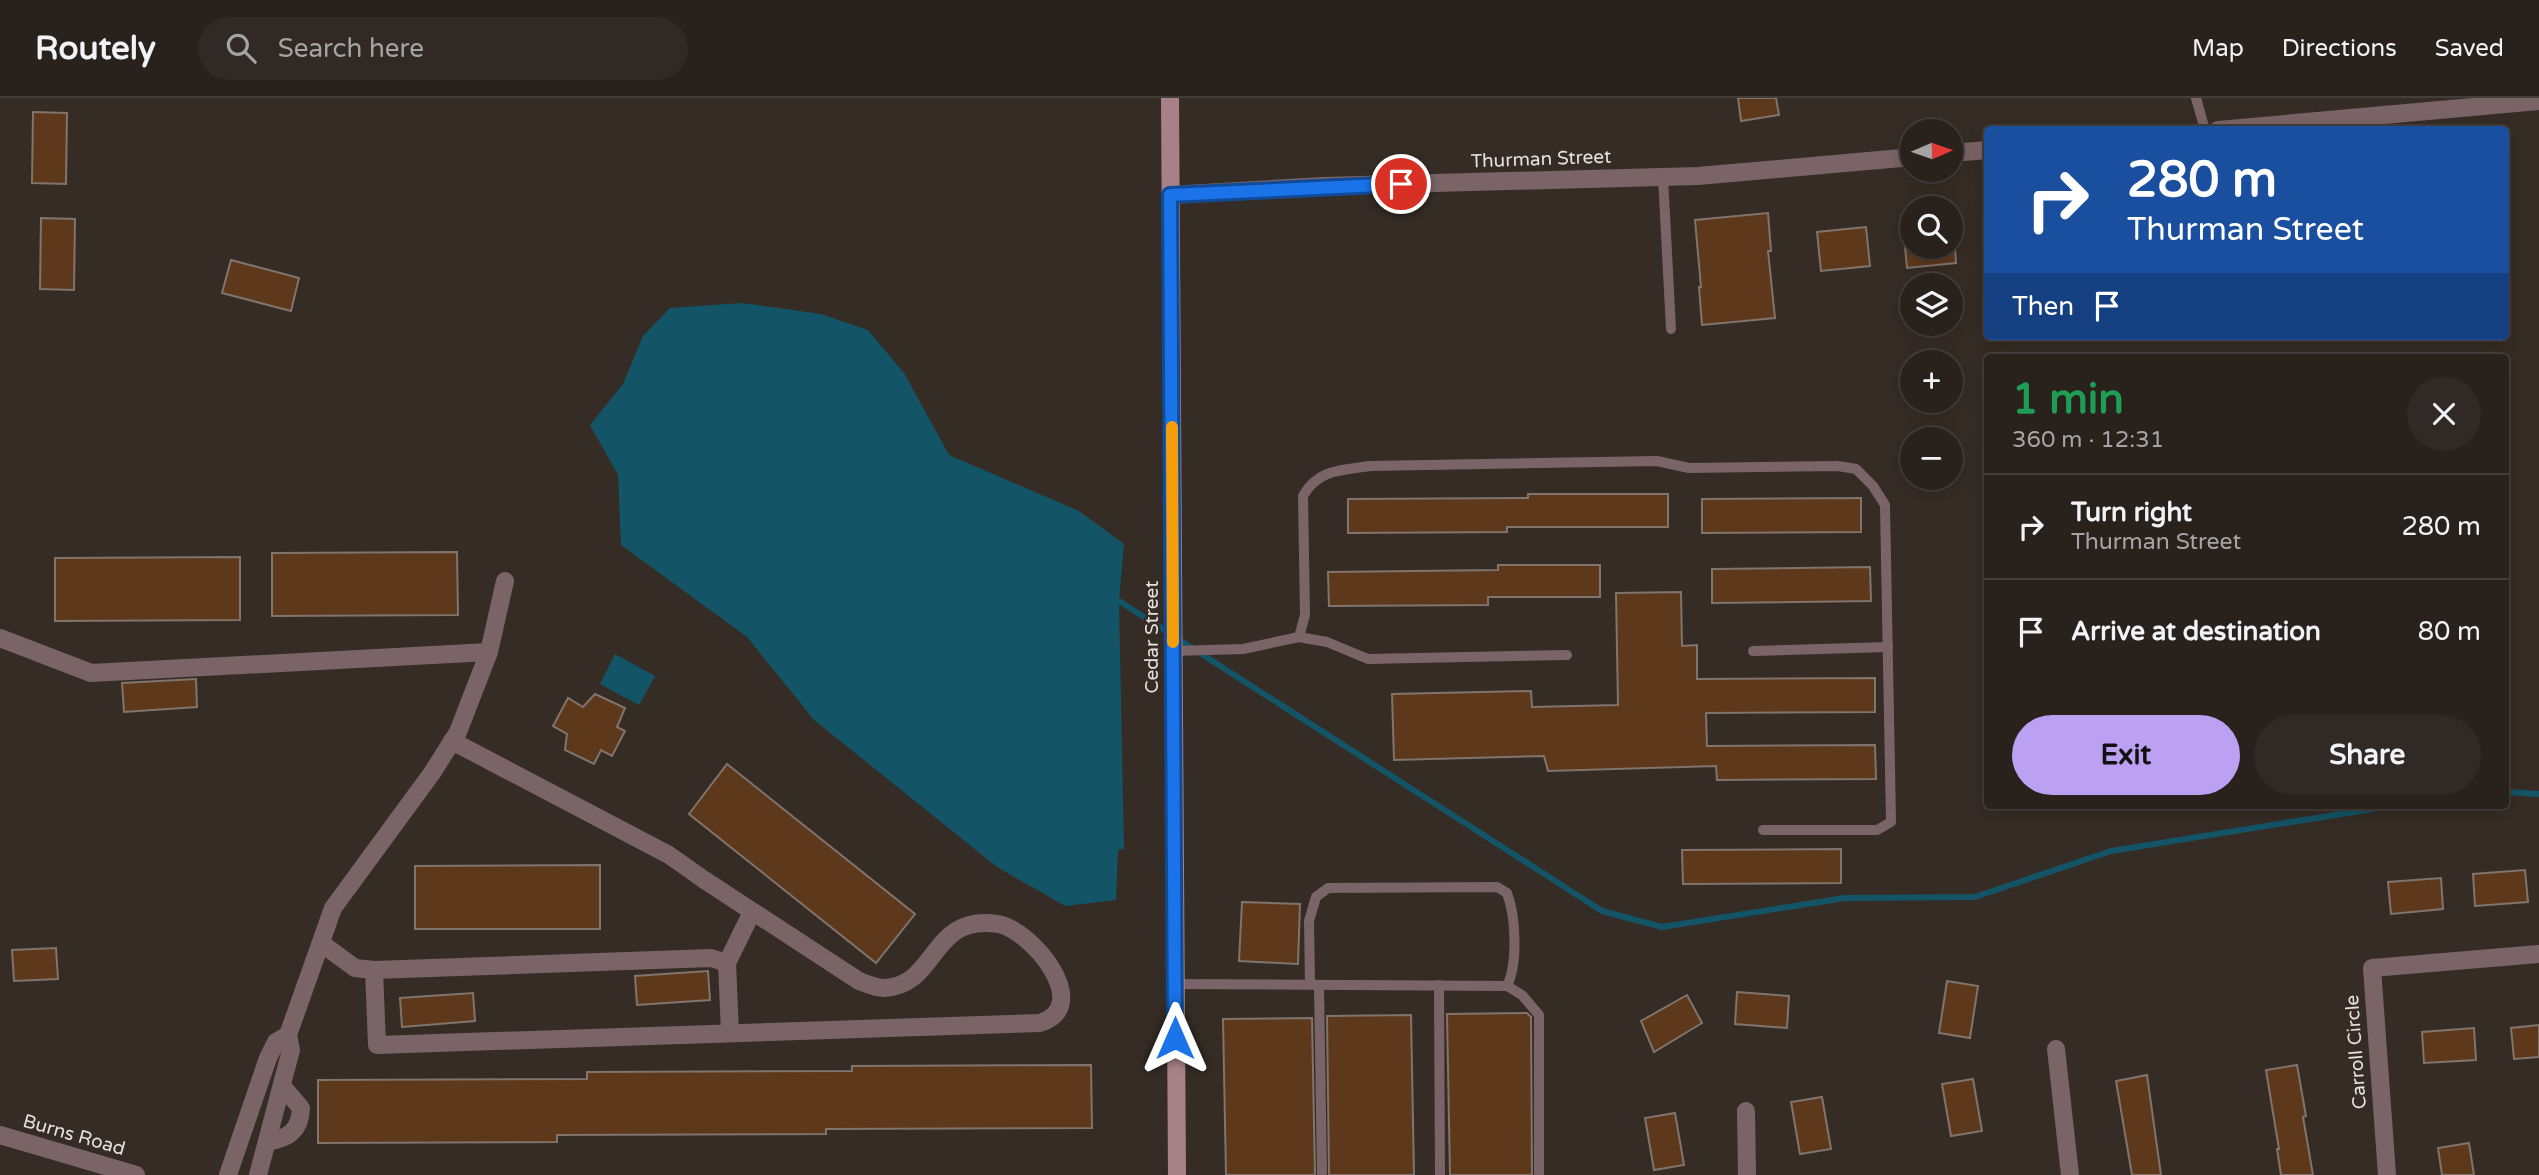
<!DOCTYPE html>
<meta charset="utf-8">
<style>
body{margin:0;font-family:"Varela Round",sans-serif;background:#302925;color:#f1f3f6;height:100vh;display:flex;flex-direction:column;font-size:26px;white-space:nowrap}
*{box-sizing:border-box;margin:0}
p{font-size:23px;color:#a5a3a3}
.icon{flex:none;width:38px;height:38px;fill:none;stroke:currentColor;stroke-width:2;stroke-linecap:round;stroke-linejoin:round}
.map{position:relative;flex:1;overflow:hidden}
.side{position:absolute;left:1984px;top:256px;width:525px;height:455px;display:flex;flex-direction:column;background:#28211c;border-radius:7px;box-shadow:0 4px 18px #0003,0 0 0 2px #443e3b}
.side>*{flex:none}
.guide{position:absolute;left:1984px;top:28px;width:525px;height:214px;border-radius:7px;box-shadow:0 4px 18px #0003,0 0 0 2px #443e3b;background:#1a4fa0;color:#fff;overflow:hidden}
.needle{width:46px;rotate:88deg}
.tools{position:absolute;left:1900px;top:21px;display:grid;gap:14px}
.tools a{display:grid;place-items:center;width:63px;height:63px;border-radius:50%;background:#28211c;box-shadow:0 4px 18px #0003,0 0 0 2px #443e3b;font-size:35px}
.pin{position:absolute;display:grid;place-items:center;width:60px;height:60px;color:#fff;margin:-30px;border:4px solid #fff;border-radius:50%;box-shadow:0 2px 7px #0007}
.me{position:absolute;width:77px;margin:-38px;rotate:0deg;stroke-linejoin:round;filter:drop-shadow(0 0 5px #0008)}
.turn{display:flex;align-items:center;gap:24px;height:147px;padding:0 28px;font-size:32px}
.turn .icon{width:91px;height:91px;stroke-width:2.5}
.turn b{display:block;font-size:49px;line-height:60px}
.then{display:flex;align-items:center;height:66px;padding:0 28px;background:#0003;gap:14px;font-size:26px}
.round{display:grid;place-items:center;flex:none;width:74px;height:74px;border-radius:37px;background:#302925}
.head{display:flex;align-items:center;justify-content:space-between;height:119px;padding:0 28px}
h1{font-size:42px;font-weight:700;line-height:52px;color:#1e9e55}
.button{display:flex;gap:14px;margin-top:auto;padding:14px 28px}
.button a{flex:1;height:80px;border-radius:42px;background:#bca0f2;color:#111;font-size:28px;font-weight:700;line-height:80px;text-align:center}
.button a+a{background:#302925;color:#f1f3f6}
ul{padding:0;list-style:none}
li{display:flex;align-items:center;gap:21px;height:105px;padding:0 28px;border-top:2px solid #443e3b}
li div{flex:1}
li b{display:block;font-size:26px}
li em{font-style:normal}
header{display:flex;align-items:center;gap:42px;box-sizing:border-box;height:98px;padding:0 35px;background:#28211c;border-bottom:2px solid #443e3b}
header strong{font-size:33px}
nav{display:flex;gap:38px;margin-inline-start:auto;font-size:24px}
.search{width:490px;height:63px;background:#302925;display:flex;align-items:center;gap:18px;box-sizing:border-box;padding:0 24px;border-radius:38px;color:#a5a3a3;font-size:26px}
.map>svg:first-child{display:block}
.water{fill:#135466}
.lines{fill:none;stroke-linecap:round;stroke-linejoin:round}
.stream{stroke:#135466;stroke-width:6}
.building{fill:#5e381b;stroke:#80746d;stroke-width:2}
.lane{stroke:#7b6467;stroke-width:10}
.street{stroke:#7b6467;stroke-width:18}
.secondary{stroke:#a78187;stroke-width:18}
.route-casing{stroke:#114b97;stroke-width:18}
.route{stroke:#1a73e8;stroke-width:12}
.slow{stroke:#f59e0b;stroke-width:12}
.labels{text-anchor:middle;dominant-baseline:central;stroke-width:5;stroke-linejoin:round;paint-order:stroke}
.street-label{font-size:19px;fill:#e6dfdb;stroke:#352c25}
</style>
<header>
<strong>Routely</strong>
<div class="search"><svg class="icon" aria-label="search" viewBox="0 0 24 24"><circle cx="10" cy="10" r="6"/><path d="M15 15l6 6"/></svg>Search here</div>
<nav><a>Map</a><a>Directions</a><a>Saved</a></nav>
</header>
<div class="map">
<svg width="2539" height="1077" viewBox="0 0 2539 1077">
<rect width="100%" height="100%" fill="#352c25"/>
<!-- water -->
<g class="water">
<polygon points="742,205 821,216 868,232 904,275 949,357 1079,413 1124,446 1119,503 1124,751 1118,752 1116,802 1065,808 997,769 814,622 747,539 621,447 618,377 590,327 623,286 643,238 670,210"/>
<polygon points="615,556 655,578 639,607 600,586"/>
</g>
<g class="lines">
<!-- stream -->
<g class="stream">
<polyline points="1119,503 1602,813 1662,829 1845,800 1975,799 2111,753 2397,707"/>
<polyline points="2506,694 2539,696"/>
</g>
</g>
<!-- building -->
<g class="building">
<polygon points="1738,0 1776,0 1779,17 1741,23"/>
<polygon points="33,14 67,15 66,86 32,85"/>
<polygon points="1768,115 1771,153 1768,153 1775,220 1702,227 1699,189 1701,189 1695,122"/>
<polygon points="41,120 75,121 74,192 40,191"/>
<polygon points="1866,129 1870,168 1821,173 1817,134"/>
<polygon points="1905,149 1955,149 1956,165 1907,170"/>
<polygon points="231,162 299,180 291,213 222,195"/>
<polygon points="1528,396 1668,396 1668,429 1507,429 1507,434 1348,435 1348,401 1528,400"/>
<polygon points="1861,400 1861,434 1702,435 1702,401"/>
<polygon points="457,454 458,517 272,518 272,455"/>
<polygon points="240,459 240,522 55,523 55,460"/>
<polygon points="1498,467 1600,467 1600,499 1488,499 1488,507 1329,508 1328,474 1498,472"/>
<polygon points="1870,469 1871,503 1712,505 1712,471"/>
<polygon points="1681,494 1682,548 1697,547 1697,581 1875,580 1875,614 1706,615 1707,648 1875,647 1876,681 1717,682 1716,668 1548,673 1544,658 1394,662 1392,596 1531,593 1532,609 1618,607 1616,495"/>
<polygon points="196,581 197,609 124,614 122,585"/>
<polygon points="595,596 625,610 617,629 625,633 612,658 601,652 594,666 565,652 567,636 553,628 568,600 583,609"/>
<polygon points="727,666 915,816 876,865 689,716"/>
<polygon points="1841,751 1841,785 1683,786 1682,752"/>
<polygon points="600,767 600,831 415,831 415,768"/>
<polygon points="2525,772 2528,804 2475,808 2473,776"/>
<polygon points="2441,780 2443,811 2391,816 2388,784"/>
<polygon points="1242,804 1300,806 1298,866 1239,863"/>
<polygon points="56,850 58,881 14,883 12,852"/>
<polygon points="708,873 710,902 637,907 635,878"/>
<polygon points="1947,883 1978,888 1970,940 1939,935"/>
<polygon points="1737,894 1789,898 1787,930 1735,926"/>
<polygon points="473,895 475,923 402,929 400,900"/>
<polygon points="1687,897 1702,925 1654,954 1641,923"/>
<polygon points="1527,915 1531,919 1532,1077 1450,1077 1447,916"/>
<polygon points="1411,917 1414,1077 1329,1077 1327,918"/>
<polygon points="1312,920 1315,1077 1226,1077 1223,921"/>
<polygon points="2539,927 2539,959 2514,961 2511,930"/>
<polygon points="2474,930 2476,962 2424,965 2422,934"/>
<polygon points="1091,967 1092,1030 826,1031 826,1036 557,1037 557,1044 318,1045 318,982 587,981 587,974 852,973 852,968"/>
<polygon points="2297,967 2306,1018 2303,1019 2313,1077 2281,1077 2277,1051 2279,1051 2266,972"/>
<polygon points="2147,977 2161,1077 2132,1077 2116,983"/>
<polygon points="1973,981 1982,1033 1951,1038 1942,986"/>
<polygon points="1822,999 1831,1051 1800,1056 1791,1004"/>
<polygon points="1675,1015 1684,1067 1654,1072 1645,1020"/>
<polygon points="2469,1045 2474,1077 2442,1077 2438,1050"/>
</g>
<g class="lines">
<!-- lane -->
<g class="lane">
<polyline points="2196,0 2205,32"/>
<polyline points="1663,79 1671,231"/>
<polyline points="1299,539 1327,544 1368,561 1567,557"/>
<path d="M 1173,553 L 1243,551 L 1299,539 L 1305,517 L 1303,398 C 1318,371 1342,372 1370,368 L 1657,363 L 1689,370 L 1838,368 L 1856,371 L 1873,388 L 1885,407 L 1891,724 L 1877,732 L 1763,732"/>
<polyline points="1753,553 1888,549"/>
<polyline points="1175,886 1507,888 1522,897 1539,917 1539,1077"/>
<path d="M 1310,886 L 1309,823 L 1316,799 L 1328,790 L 1497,789 L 1507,795 C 1516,819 1518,865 1507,888"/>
<polyline points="1319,887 1322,1077"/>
<polyline points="1439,887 1440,1077"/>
</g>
<!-- street -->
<g class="street">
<polyline points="2218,32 2539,3"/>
<polyline points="1951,55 1988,52"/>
<polyline points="1170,97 1323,88 1698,78 1913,59"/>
<polyline points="0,540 91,575 489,554"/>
<path d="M 321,845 L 355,870 L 374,872 L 377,947 L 1040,925 C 1094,908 1032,832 998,826 C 930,815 938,888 884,890 C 876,890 867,886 859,883 L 703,781 L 669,757 L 452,643"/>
<polyline points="374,872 711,860 727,865"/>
<polyline points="730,935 727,865 752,814"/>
<polyline points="288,937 333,810 432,675 458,634 489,554 505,483"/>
<polyline points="2056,951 2070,1077"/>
<polyline points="1746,1013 1747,1077"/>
<polyline points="0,1037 136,1077"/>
<path d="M 267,1044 C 289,1040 300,1033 301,1010 L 283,989"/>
<polyline points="228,1077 268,960 276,944 288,937 291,952 258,1077"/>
<polyline points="2387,1077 2372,870 2539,856"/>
</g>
<!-- secondary -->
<polyline class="secondary" points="1170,0 1177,1077"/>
</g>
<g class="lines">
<defs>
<polyline id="route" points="1175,940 1170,97 1401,86"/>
</defs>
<!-- route casing -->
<use href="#route" class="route-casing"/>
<!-- route -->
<use href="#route" class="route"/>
<!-- slow -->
<polyline class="slow" points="1172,329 1173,544"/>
</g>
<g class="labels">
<!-- street labels -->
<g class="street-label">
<text transform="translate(1541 61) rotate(-2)">Thurman Street</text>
<text transform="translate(1152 539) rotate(-90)">Cedar Street</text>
<text transform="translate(2356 954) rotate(-94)">Carroll Circle</text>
<text transform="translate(74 1037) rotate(16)">Burns Road</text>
</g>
</g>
</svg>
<div class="tools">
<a><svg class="needle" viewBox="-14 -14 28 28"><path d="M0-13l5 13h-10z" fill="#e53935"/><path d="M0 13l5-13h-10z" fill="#a5a3a3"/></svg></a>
<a><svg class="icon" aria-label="search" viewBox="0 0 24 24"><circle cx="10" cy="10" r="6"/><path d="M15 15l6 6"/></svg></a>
<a><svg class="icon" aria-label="layers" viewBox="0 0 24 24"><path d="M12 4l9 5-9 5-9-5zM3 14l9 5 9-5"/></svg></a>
<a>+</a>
<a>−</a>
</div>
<div class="pin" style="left:1401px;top:86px;background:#d93025"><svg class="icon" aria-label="arrive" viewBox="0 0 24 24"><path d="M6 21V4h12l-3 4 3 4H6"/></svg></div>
<svg class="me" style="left:1175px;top:940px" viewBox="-20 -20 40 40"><path d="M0-17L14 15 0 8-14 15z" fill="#1a73e8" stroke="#fff" stroke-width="4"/></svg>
<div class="guide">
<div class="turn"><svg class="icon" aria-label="right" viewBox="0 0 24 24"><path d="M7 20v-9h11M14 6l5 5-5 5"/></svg><div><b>280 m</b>Thurman Street</div></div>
<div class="then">Then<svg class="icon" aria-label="arrive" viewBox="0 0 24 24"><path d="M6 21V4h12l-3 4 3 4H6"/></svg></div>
</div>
<section class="side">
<div class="head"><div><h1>1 min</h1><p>360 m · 12:31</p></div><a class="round"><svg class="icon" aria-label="close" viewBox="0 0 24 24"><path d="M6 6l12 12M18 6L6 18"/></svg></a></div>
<ul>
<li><svg class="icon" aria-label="right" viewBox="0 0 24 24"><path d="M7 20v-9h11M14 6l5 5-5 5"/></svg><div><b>Turn right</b><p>Thurman Street</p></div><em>280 m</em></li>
<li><svg class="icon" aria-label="arrive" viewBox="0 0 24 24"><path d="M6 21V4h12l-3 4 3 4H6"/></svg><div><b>Arrive at destination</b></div><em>80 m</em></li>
</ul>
<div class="button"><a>Exit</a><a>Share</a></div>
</section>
</div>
